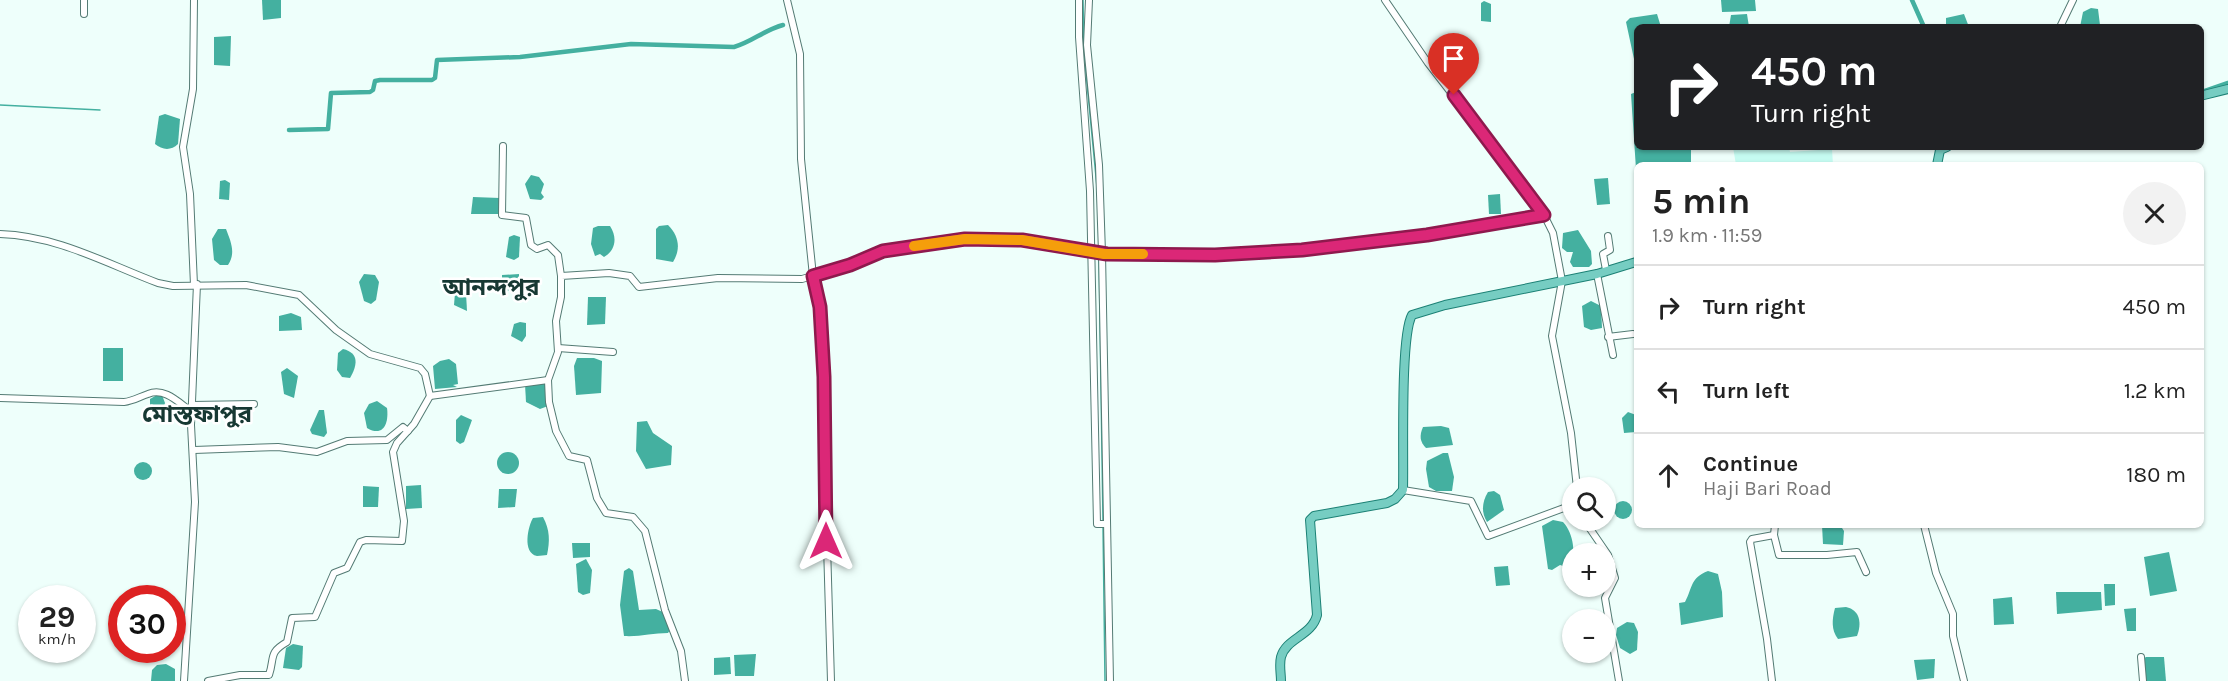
<!DOCTYPE html>
<meta charset="utf-8">
<style>
body{margin:0;font-family:Karla,"Noto Sans Bengali",sans-serif;background:#f2f2f2;color:#222;height:100vh;display:flex;flex-direction:column;font-size:22px;white-space:nowrap}
*{box-sizing:border-box;margin:0}
p{font-size:20px;color:#767676}
.icon{flex:none;width:33px;height:33px;fill:none;stroke:currentColor;stroke-width:2;stroke-linecap:round;stroke-linejoin:round}
.map{position:relative;flex:1;overflow:hidden}
.side{position:absolute;left:1634px;top:162px;width:570px;height:366px;display:flex;flex-direction:column;background:#fff;border-radius:9px;box-shadow:0 2px 4px #0004}
.side>*{flex:none}
.banner{position:absolute;left:1634px;top:24px;width:570px;height:126px;border-radius:9px;box-shadow:0 2px 4px #0004;background:#202124;color:#fff;overflow:hidden}
.fabs{position:absolute;left:1562px;top:477px;display:grid;gap:12px}
.fabs a{display:grid;place-items:center;width:54px;height:54px;border-radius:50%;background:#fff;box-shadow:0 2px 4px #0004;font-size:30px}
.speed{position:absolute;left:18px;top:585px;display:flex;gap:12px;font-size:30px;font-weight:700;text-align:center}
.speed>*{display:grid;place-content:center;width:78px;height:78px;border-radius:50%;background:#fff;box-shadow:0 2px 4px #0004;line-height:1}
.speed small{font-size:15px;font-weight:400}
.speed .limit{border:9px solid #d22;background:#fff;color:#111}
.pin{position:absolute;display:grid;place-items:center;width:51px;height:51px;color:#fff;margin:-62px -26px;border-radius:50% 50% 50% 0;rotate:-45deg;box-shadow:0 0 6px #0007}
.pin .icon{rotate:45deg}
.me{position:absolute;width:66px;margin:-33px;rotate:0deg;stroke-linejoin:round;filter:drop-shadow(0 0 4px #0008)}
.turn{display:flex;align-items:center;gap:21px;height:126px;padding:0 18px;font-size:27px}
.turn .icon{width:78px;height:78px;stroke-width:2.5}
.turn b{display:block;font-size:42px;line-height:51px}
.round{display:grid;place-items:center;flex:none;width:63px;height:63px;border-radius:32px;background:#f2f2f2}
.overview{display:flex;align-items:center;justify-content:space-between;height:102px;padding:0 18px}
h1{font-size:36px;font-weight:700;line-height:45px}
ul{padding:0;list-style:none}
li{display:flex;align-items:center;gap:18px;height:84px;padding:0 18px;border-top:2px solid #e0e0e0}
li div{flex:1}
li b{display:block;font-size:22px}
li em{font-style:normal}
.map>svg:first-child{display:block}
.built{fill:#c5fbf1}
.water{fill:#44b0a0}
.lines{fill:none;stroke-linecap:round;stroke-linejoin:round}
.stream{stroke:#44b0a0;stroke-width:1.5}
.canal{stroke:#44b0a0;stroke-width:4.5}
.minor-casing{stroke:#547b74;stroke-width:8}
.major-casing{stroke:#1c8175;stroke-width:10}
.minor{stroke:#fff;stroke-width:6}
.major{stroke:#76cdc2;stroke-width:8}
.route-casing{stroke:#8e194d;stroke-width:15}
.route{stroke:#db2777;stroke-width:10}
.slow{stroke:#f59e0b;stroke-width:10}
.labels{text-anchor:middle;dominant-baseline:central;stroke-width:5;stroke-linejoin:round;paint-order:stroke}
.quarter-label{font-size:24px;font-weight:bold;fill:#173833;stroke:#fff}
</style>
<div class="map">
<svg width="2228" height="681" viewBox="0 0 2228 681">
<rect width="100%" height="100%" fill="#eefffb"/>
<!-- built -->
<polygon class="built" points="1733,147 1789,147 1790,152 1832,149 1833,165 1736,165"/>
<!-- water -->
<g class="water">
<polygon points="262,0 281,0 281,18 263,20"/>
<polygon points="1721,0 1755,0 1756,11 1722,12"/>
<polygon points="1484,1 1491,4 1491,22 1481,21 1481,3"/>
<polygon points="2091,8 2098,9 2100,25 2080,27 2083,12"/>
<polygon points="1657,14 1661,27 1636,27 1636,59 1634,59 1626,22 1630,18"/>
<polygon points="1747,14 1749,27 1729,27 1731,15"/>
<polygon points="1964,14 1969,27 1946,27 1946,18"/>
<polygon points="231,36 230,66 214,65 214,37"/>
<polygon points="1636,92 1636,147 1691,147 1691,165 1636,165 1636,169 1631,94"/>
<path d="M 165,114 L 180,119 L 178,144 C 171,151 162,150 155,144 L 159,116 Z"/>
<polygon points="531,175 539,177 544,184 541,193 544,197 541,200 530,199 525,184"/>
<polygon points="1608,178 1610,204 1597,205 1594,179"/>
<polygon points="225,180 230,183 229,200 219,199 220,181"/>
<polygon points="1500,194 1501,214 1489,214 1488,195"/>
<polygon points="473,197 500,198 500,214 471,214"/>
<path d="M 668,225 C 679,236 681,249 673,262 L 656,259 L 656,229 L 659,226 Z"/>
<path d="M 598,226 L 610,226 C 618,238 615,251 604,257 L 600,254 L 595,256 L 591,244 L 593,228 Z"/>
<path d="M 218,229 L 226,229 C 231,242 236,253 228,265 L 220,265 L 214,260 L 212,239 Z"/>
<polygon points="1578,230 1591,251 1592,264 1589,267 1573,267 1570,262 1573,252 1567,252 1562,248 1563,233"/>
<polygon points="514,235 520,237 519,257 514,260 506,257 509,237"/>
<polygon points="364,274 375,275 379,282 376,300 371,304 364,301 359,282"/>
<polygon points="519,274 519,290 502,291 502,275"/>
<polygon points="461,292 466,293 467,311 454,305 455,293"/>
<polygon points="588,297 606,297 605,324 587,325"/>
<polygon points="1591,301 1601,306 1602,328 1591,330 1584,327 1582,306"/>
<polygon points="291,313 301,317 302,330 279,331 279,316"/>
<polygon points="520,322 526,323 526,336 522,342 511,336 514,324"/>
<rect x="103" y="348" width="20" height="33"/>
<path d="M 343,349 C 360,353 357,366 350,378 L 342,377 L 337,370 L 338,353 Z"/>
<polygon points="577,358 594,358 602,361 601,393 576,395 574,366"/>
<polygon points="449,359 456,364 458,384 453,385 457,387 435,389 433,366 440,361"/>
<polygon points="287,368 298,376 294,398 284,394 281,372"/>
<polygon points="542,383 546,384 548,406 540,409 526,402 525,384"/>
<polygon points="157,395 162,395 165,403 162,412 150,413 150,399"/>
<path d="M 377,401 L 387,408 C 389,422 384,438 367,428 L 364,413 L 369,404 Z"/>
<polygon points="319,410 324,410 327,433 324,437 312,434 310,430"/>
<polygon points="1628,412 1636,415 1636,432 1624,433 1622,418"/>
<polygon points="461,415 472,420 464,442 460,444 456,441 456,420"/>
<polygon points="647,421 653,433 672,446 671,465 646,469 636,451 637,422"/>
<path d="M 1441,426 L 1449,428 L 1453,445 L 1426,448 C 1420,442 1419,436 1423,427 Z"/>
<circle cx="508" cy="463" r="11"/>
<polygon points="1443,453 1448,453 1454,477 1452,491 1436,491 1429,487 1426,469 1427,461"/>
<circle cx="143" cy="471" r="9"/>
<polygon points="421,485 422,508 406,509 406,486"/>
<polygon points="363,486 379,487 378,507 363,507"/>
<polygon points="499,489 517,489 515,507 498,508"/>
<path d="M 1494,491 L 1500,495 L 1504,510 L 1487,522 C 1481,512 1482,502 1488,492 Z"/>
<circle cx="1623" cy="510" r="9"/>
<path d="M 543,517 C 550,530 550,541 547,555 C 544,555 541,556 537,556 C 522,553 528,526 533,518 Z"/>
<path d="M 1553,520 L 1563,522 C 1574,534 1576,554 1570,568 L 1560,565 L 1552,570 L 1548,569 L 1542,526 Z"/>
<polygon points="1822,525 1840,525 1844,531 1843,545 1823,544"/>
<polygon points="572,543 590,543 590,557 573,558"/>
<polygon points="2169,552 2177,591 2150,596 2144,557"/>
<polygon points="586,559 592,570 590,593 583,595 578,592 576,564"/>
<polygon points="1508,566 1510,585 1496,586 1494,567"/>
<path d="M 629,568 L 633,571 L 639,610 L 656,609 L 665,613 L 670,630 L 668,633 C 653,633 639,637 624,636 L 620,605 L 624,571 Z"/>
<path d="M 1708,571 L 1718,574 L 1722,592 L 1723,617 L 1681,625 L 1679,603 L 1685,602 C 1693,587 1690,578 1708,571 Z"/>
<polygon points="2104,584 2115,584 2115,605 2105,606"/>
<polygon points="2056,592 2101,592 2102,610 2057,614"/>
<polygon points="2012,597 2014,624 1994,625 1993,599"/>
<path d="M 1846,607 C 1860,610 1862,623 1857,636 L 1838,639 C 1831,630 1832,619 1835,608 Z"/>
<polygon points="2136,608 2136,631 2127,631 2124,609"/>
<polygon points="1627,622 1634,623 1638,632 1637,650 1630,654 1620,648 1616,635 1617,628"/>
<polygon points="293,644 303,646 302,667 299,670 283,668 286,648"/>
<polygon points="756,654 754,676 735,676 734,655"/>
<polygon points="730,657 731,674 714,675 714,658"/>
<polygon points="2146,657 2164,657 2166,681 2145,681 2143,659"/>
<polygon points="1935,659 1934,678 1917,680 1914,660"/>
<polygon points="166,664 175,669 175,681 151,681 152,670 157,665"/>
</g>
<g class="lines">
<!-- stream -->
<g class="stream">
<polyline points="1083,0 1084,52 1097,187"/>
<polyline points="0,105 100,110"/>
<polyline points="1099,240 1099,250"/>
<polyline points="1099,255 1103,520"/>
<polyline points="1103,525 1105,681"/>
</g>
<!-- canal -->
<g class="canal">
<polyline points="1912,0 1924,27"/>
<polyline points="2202,92 2228,83"/>
<path d="M 289,130 L 328,129 L 331,93 L 370,92 L 373,90 L 375,81 L 380,80 L 432,80 L 435,78 L 437,60 L 520,57 L 631,44 L 734,47 C 752,42 764,30 783,25"/>
</g>
<defs>
<g id="minor">
<polyline points="194,0 193,89 183,147 190,194 194,285"/>
<polyline points="787,0 800,54 801,159 813,276 820,307 831,681"/>
<polyline points="1079,0 1079,37 1090,191 1097,524 1107,524"/>
<polyline points="1089,0 1087,45 1099,165 1102,253 1110,681"/>
<polyline points="1385,0 1428,63 1541,209 1553,233 1562,281 1552,336 1571,433 1577,488"/>
<polyline points="84,14 84,0"/>
<polyline points="2060,27 2073,0"/>
<polyline points="503,146 502,215 526,218 531,245 537,249 548,245 558,255 561,276"/>
<path d="M 0,234 C 58,236 105,263 158,283 L 173,286 L 246,285 L 299,295 L 336,330 L 370,354 L 420,368 L 425,374 L 430,396 L 548,380"/>
<polyline points="1606,270 1603,254 1610,250 1608,236"/>
<polyline points="1597,274 1613,355"/>
<polyline points="1608,337 1633,334"/>
<polyline points="558,348 613,352"/>
<path d="M 0,398 L 124,402 C 133,401 139,397 148,394 C 165,387 179,403 192,412"/>
<polyline points="192,405 254,404"/>
<polyline points="194,450 278,447 317,452 347,441 387,440 403,427 408,431"/>
<polyline points="1403,490 1471,501 1488,536 1572,505"/>
<polyline points="1584,520 1608,555 1615,578 1605,598 1619,681"/>
<polyline points="1775,525 1774,535 1779,555 1827,555 1857,552 1866,572"/>
<polyline points="1924,525 1936,573 1953,614 1953,636 1964,681"/>
<polyline points="2141,657 2143,681"/>
<polyline points="184,681 195,502 191,425 197,284"/>
<path d="M 208,681 L 240,675 L 269,675 C 275,657 268,653 287,642 L 292,618 L 315,617 L 334,573 L 347,568 L 360,542 L 366,540 L 402,541 L 404,521 L 393,452 L 397,443 L 414,424 L 430,396"/>
<polyline points="685,681 681,651 665,610 645,531 633,517 606,513 597,498 587,460 569,456 556,431 549,402 548,380 558,352 556,321 561,297 561,276 609,273 630,276 639,287 718,278 802,279 850,265 883,251 965,239 1022,240 1107,254 1215,255 1301,251 1427,235 1544,215"/>
<polyline points="1772,681 1767,639 1750,542 1752,539 1774,535"/>
</g>
<g id="major">
<polyline points="2200,96 2228,89"/>
<polyline points="1937,165 1940,150 1947,147"/>
<path d="M 1281,681 C 1281,673 1279,665 1281,657 C 1286,638 1312,636 1317,615 L 1310,520 L 1314,516 L 1387,503 L 1395,499 L 1403,490 C 1404,457 1400,336 1412,315 L 1445,305 L 1597,274 L 1636,262"/>
</g>
</defs>
<!-- minor casing -->
<use href="#minor" class="minor-casing"/>
<!-- major casing -->
<use href="#major" class="major-casing"/>
<!-- minor -->
<use href="#minor" class="minor"/>
<!-- major -->
<use href="#major" class="major"/>
</g>
<g class="lines">
<defs>
<polyline id="route" points="826,541 824,377 820,307 813,276 850,265 883,251 965,239 1022,240 1107,254 1215,255 1302,250 1427,235 1544,215 1454,95"/>
</defs>
<!-- route casing -->
<use href="#route" class="route-casing"/>
<!-- route -->
<use href="#route" class="route"/>
<!-- slow -->
<polyline class="slow" points="914,246 965,239 1022,240 1104,254 1143,254"/>
</g>
<g class="labels">
<!-- quarter labels -->
<g class="quarter-label">
<text x="491" y="287">আনন্দপুর</text>
<text x="197" y="414">মোস্তফাপুর</text>
</g>
</g>
</svg>
<div class="fabs">
<a><svg class="icon" aria-label="search" viewBox="0 0 24 24"><circle cx="10" cy="10" r="6"/><path d="M15 15l6 6"/></svg></a>
<a>+</a>
<a>−</a>
</div>
<div class="speed"><div>29<small>km/h</small></div><div class="limit">30</div></div>
<div class="pin" style="left:1454px;top:95px;background:#d93025"><svg class="icon" aria-label="arrive" viewBox="0 0 24 24"><path d="M6 21V4h12l-3 4 3 4H6"/></svg></div>
<svg class="me" style="left:826px;top:541px" viewBox="-20 -20 40 40"><path d="M0-17L14 15 0 8-14 15z" fill="#db2777" stroke="#fff" stroke-width="4"/></svg>
<div class="banner">
<div class="turn"><svg class="icon" aria-label="right" viewBox="0 0 24 24"><path d="M7 20v-9h11M14 6l5 5-5 5"/></svg><div><b>450 m</b>Turn right</div></div>
</div>
<section class="side">
<div class="overview"><div><h1>5 min</h1><p>1.9 km · 11:59</p></div><a class="round"><svg class="icon" aria-label="close" viewBox="0 0 24 24"><path d="M6 6l12 12M18 6L6 18"/></svg></a></div>
<ul>
<li><svg class="icon" aria-label="right" viewBox="0 0 24 24"><path d="M7 20v-9h11M14 6l5 5-5 5"/></svg><div><b>Turn right</b></div><em>450 m</em></li>
<li><svg class="icon" aria-label="left" viewBox="0 0 24 24"><path d="M17 20v-9H6M10 6l-5 5 5 5"/></svg><div><b>Turn left</b></div><em>1.2 km</em></li>
<li><svg class="icon" aria-label="ahead" viewBox="0 0 24 24"><path d="M12 20V5M6 11l6-6 6 6"/></svg><div><b>Continue</b><p>Haji Bari Road</p></div><em>180 m</em></li>
</ul>
</section>
</div>
